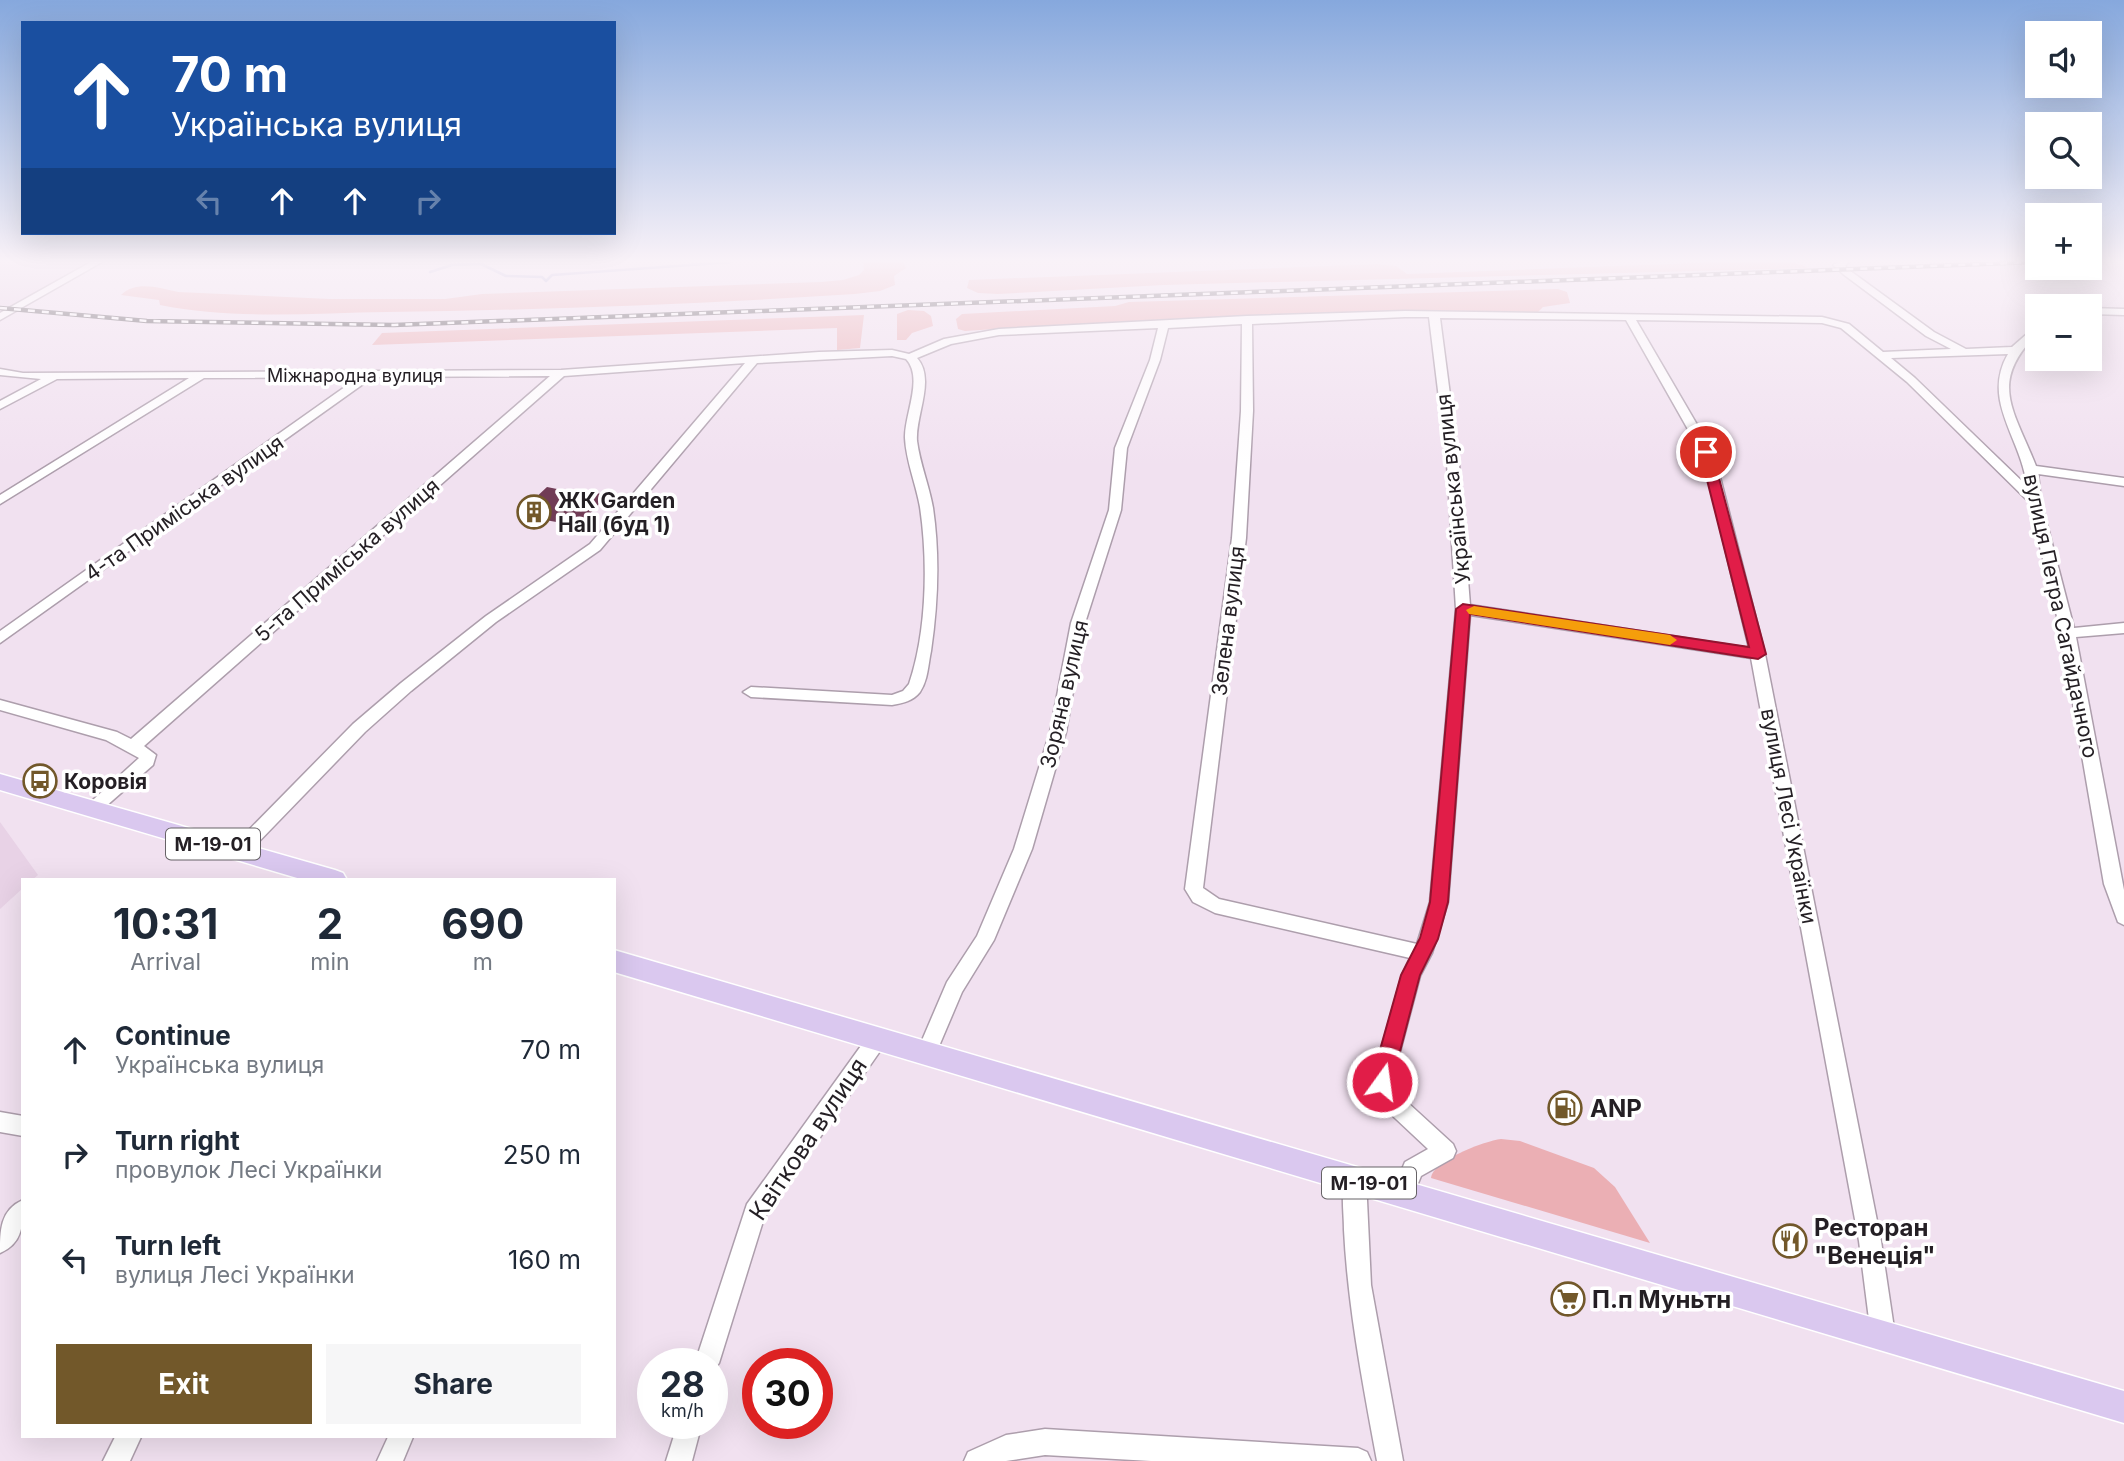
<!DOCTYPE html>
<meta charset="utf-8">
<style>
body{margin:0;font-family:Inter,sans-serif;background:#f6f6f7;color:#1f2937;height:100vh;display:flex;flex-direction:column;font-size:26px;white-space:nowrap}
*{box-sizing:border-box;margin:0}
p{font-size:23px;color:#747a83}
.icon{flex:none;width:38px;height:38px;fill:none;stroke:currentColor;stroke-width:2;stroke-linecap:round;stroke-linejoin:round}
.map{position:relative;flex:1;overflow:hidden}
.details{position:absolute;left:21px;top:878px;width:595px;height:560px;display:flex;flex-direction:column;background:#fff;border-radius:0px;box-shadow:0 7px 28px #0002}
.details>*{flex:none}
.guide{position:absolute;left:21px;top:21px;width:595px;height:214px;border-radius:0px;box-shadow:0 7px 28px #0002;background:#1a4fa0;color:#fff;overflow:hidden}
.fabs{position:absolute;left:2025px;top:21px;display:grid;gap:14px}
.fabs a{display:grid;place-items:center;width:77px;height:77px;border-radius:0px;background:#fff;box-shadow:0 7px 28px #0002;font-size:35px}
.speed{position:absolute;left:637px;top:1348px;display:flex;gap:14px;font-size:35px;font-weight:700;text-align:center}
.speed>*{display:grid;place-content:center;width:91px;height:91px;border-radius:50%;background:#fff;box-shadow:0 7px 28px #0002;line-height:1}
.speed small{font-size:18px;font-weight:400}
.speed .limit{border:10px solid #d22;background:#fff;color:#111}
.pin{position:absolute;display:grid;place-items:center;width:60px;height:60px;color:#fff;margin:-30px;border:4px solid #fff;border-radius:50%;box-shadow:0 2px 7px #0007}
.me{position:absolute;width:77px;margin:-38px;rotate:14deg;stroke-linejoin:round;filter:drop-shadow(0 0 5px #0008)}
.turn{display:flex;align-items:center;gap:24px;height:147px;padding:0 35px;font-size:32px}
.turn .icon{width:91px;height:91px;stroke-width:2.5}
.turn b{display:block;font-size:49px;line-height:60px}
.lanes{display:flex;align-items:center;height:66px;padding:0 35px;background:#0003;justify-content:center;gap:35px;direction:ltr}
.lanes .off{opacity:.35}
.eta{display:flex;justify-content:space-evenly;align-items:center;height:119px;text-align:center}
.eta b{font-size:42px;font-weight:700;line-height:49px}
.primary-button{display:flex;gap:14px;margin-top:auto;padding:14px 35px}
.primary-button a{flex:1;height:80px;border-radius:0px;background:#72582a;color:#fff;font-size:28px;font-weight:700;line-height:80px;text-align:center}
.primary-button a+a{background:#f6f6f7;color:#1f2937}
ul{padding:0;list-style:none}
li{display:flex;align-items:center;gap:21px;height:105px;padding:0 35px}
li div{flex:1}
li b{display:block;font-size:26px}
li em{font-style:normal}
.map>svg:first-child{display:block}
.built{fill:#e8d2e6}
.green{fill:#ebafb4}
.lines{fill:none;stroke-linecap:round;stroke-linejoin:round}
.stream{stroke:#9395cc;stroke-width:2.5}
.building{fill:#713c56}
.minor-casing{stroke:#ad9eac;stroke-width:3}
.major-casing{stroke:#fff;stroke-width:3}
.minor{fill:#fff;fill-rule:evenodd}
.major{fill:#dac8ef;fill-rule:evenodd}
.rail-casing{stroke:#4c454c;stroke-width:4.5}
.rail{stroke:#fff;stroke-width:2.5;stroke-dasharray:7;stroke-linecap:butt}
.route{fill:#e11d48;stroke:#92132f;stroke-width:2}
.slow{fill:#f59e0b}
.labels{text-anchor:middle;dominant-baseline:central;stroke-width:7;stroke-linejoin:round;paint-order:stroke}
.far-street-label{font-size:18px;fill:#241f24;stroke:#fff}
.shield{fill:#fff;stroke:#666266;stroke-width:2}
.shield-label{font-size:19px;font-weight:bold;fill:#241f24}
.street-label{font-size:21px;fill:#241f24;stroke:#fff}
.poi-label{font-size:21px;font-weight:bold;fill:#241f24;stroke:#fff;text-anchor:start}
.near-poi-label{font-size:24px;font-weight:bold;fill:#241f24;stroke:#fff;text-anchor:start}
.near-street-label{font-size:24px;fill:#241f24;stroke:#fff}
</style>
<div class="map">
<svg width="2124" height="1461" viewBox="0 0 2124 1461">
<rect width="100%" height="100%" fill="#f1e1f0"/>
<!-- built -->
<g class="built">
<polygon points="0,262 94,262 0,316"/>
<polygon points="0,822 38,875 32,880 23,880 23,888 0,909"/>
</g>
<!-- green -->
<g class="green">
<path d="M 863,262 L 903,262 L 906,268 L 894,276 L 895,285 L 880,291 L 855,294 C 699,304 543,310 387,312 C 313,313 233,320 160,305 L 159,300 L 121,295 C 136,280 160,288 178,292 L 330,299 L 445,299 L 482,294 L 821,282 L 843,280 L 859,275 L 864,270 Z"/>
<path d="M 1721,262 C 1739,262 1794,257 1807,268 L 1163,285 L 998,294 L 978,293 L 967,288 L 969,280 L 1378,264 L 1396,266 L 1407,274 Z"/>
<path d="M 1558,289 L 1567,292 L 1570,303 L 1543,307 L 1538,312 C 1347,311 1156,319 965,331 L 958,329 L 956,319 L 962,314 L 1115,306 L 1129,302 Z"/>
<polygon points="908,310 924,311 931,316 933,326 912,333 906,340 897,340 897,314"/>
<polygon points="864,315 860,348 837,350 837,328 372,345 382,333"/>
<path d="M 1501,1139 L 1520,1141 L 1594,1168 L 1615,1187 L 1650,1243 L 1431,1178 C 1432,1161 1484,1141 1501,1139 Z"/>
</g>
<g class="lines">
<!-- stream -->
<polyline class="stream" points="430,272 452,265 481,264 506,276 542,277 546,281 552,275 732,262"/>
</g>
<!-- building -->
<polygon class="building" points="547,487 582,494 585,491 607,495 579,526 517,515"/>
<g class="lines">
<defs>
<g id="minor">
<polygon points="91,262 102,262 0,320 0,313"/>
<path d="M 1838,262 L 1849,262 L 1845,266 L 1849,270 L 1934,332 L 1966,349 L 2012,347 L 2037,325 L 2037,334 C 1988,383 2014,410 2036,466 L 2124,478 L 2124,486 L 2038,474 L 2041,501 L 2074,628 L 2124,623 L 2124,633 L 2076,637 L 2124,890 L 2124,925 L 2118,922 L 2104,884 L 2061,633 L 2029,502 L 1907,382 L 1841,328 L 1822,323 L 1636,320 L 1706,440 L 1717,465 L 1765,654 L 1881,1241 L 1895,1335 L 1891,1343 L 1883,1347 L 1875,1343 L 1871,1335 L 1859,1241 L 1751,658 L 1470,615 L 1448,902 L 1432,953 L 1420,976 L 1392,1082 L 1395,1091 L 1453,1144 L 1456,1151 L 1453,1158 L 1421,1176 L 1411,1201 L 1403,1204 L 1395,1201 L 1392,1193 L 1405,1162 L 1428,1149 L 1380,1104 L 1372,1082 L 1402,975 L 1410,958 L 1215,913 L 1193,902 L 1185,889 L 1232,538 L 1241,411 L 1242,324 L 1168,328 L 1160,360 L 1127,448 L 1121,510 L 1085,623 L 1066,732 L 1032,849 L 994,940 L 962,992 L 934,1058 L 927,1061 L 920,1058 L 917,1052 L 947,982 L 977,936 L 1014,849 L 1050,732 L 1071,623 L 1109,510 L 1115,448 L 1150,360 L 1158,328 L 999,335 L 951,344 L 917,358 C 936,379 915,416 917,441 C 920,464 929,485 933,508 C 940,556 938,603 931,651 C 928,665 928,680 920,692 C 913,701 903,703 892,705 L 751,697 L 743,692 L 751,687 L 892,695 L 903,691 L 909,684 C 927,631 928,561 920,507 C 916,484 906,461 905,438 C 904,415 924,378 906,359 L 892,356 L 757,363 L 600,550 L 496,622 L 411,691 L 365,732 L 245,856 L 239,858 L 233,856 L 230,851 L 233,846 L 353,724 L 401,683 L 486,616 L 590,544 L 745,363 L 564,376 L 144,746 L 156,755 L 153,765 L 97,814 L 85,814 L 83,809 L 139,758 L 106,740 L 0,710 L 0,700 L 117,732 L 131,739 L 550,376 L 373,377 L 0,643 L 0,631 L 359,377 L 204,378 L 0,504 L 0,495 L 189,378 L 57,379 L 0,409 L 0,401 L 41,379 L 0,375 L 0,369 L 23,373 L 561,370 L 819,352 L 892,350 L 909,354 L 944,339 L 999,329 L 1247,316 L 1405,311 L 1822,317 L 1849,324 L 1883,352 L 1951,349 L 1926,336 L 1843,274 L 1833,265 ZM 1405,317 L 1429,317 L 1447,464 L 1456,609 L 1430,902 L 1417,944 L 1219,899 L 1203,888 L 1246,538 L 1253,411 L 1252,324 ZM 1440,318 L 1626,320 L 1694,440 L 1705,465 L 1749,648 L 1470,605 L 1459,464 ZM 2008,354 C 1981,401 2021,437 2027,486 L 1915,378 L 1891,358 Z"/>
<polygon points="2090,308 2124,309 2124,315 2090,314"/>
<polygon points="878,1029 885,1032 888,1038 885,1044 764,1218 719,1363 712,1373 712,1363 695,1363 747,1204 871,1032"/>
<polygon points="0,1112 23,1116 23,1136 0,1132"/>
<path d="M 1355,1168 L 1363,1171 L 1366,1179 L 1371,1285 L 1403,1461 L 1377,1461 C 1363,1385 1348,1308 1344,1230 C 1344,1212 1340,1189 1347,1171 Z"/>
<path d="M 23,1200 C 23,1222 24,1243 0,1253 C 0,1231 0,1210 23,1200 Z"/>
<polygon points="678,1423 702,1423 692,1461 666,1461"/>
<polygon points="1045,1429 1358,1448 1367,1452 1371,1461 1151,1461 1045,1455 1006,1461 964,1461 968,1452 1006,1435"/>
<polygon points="115,1437 141,1437 130,1461 103,1461"/>
<polygon points="388,1437 413,1437 403,1461 377,1461"/>
</g>
<g id="major">
<polygon points="0,774 335,870 343,873 347,880 304,880 0,790"/>
<polygon points="614,950 2124,1391 2124,1423 614,972"/>
</g>
</defs>
<!-- minor casing -->
<use href="#minor" class="minor-casing"/>
<!-- major casing -->
<use href="#major" class="major-casing"/>
<!-- minor -->
<use href="#minor" class="minor"/>
<!-- major -->
<use href="#major" class="major"/>
<defs>
<polyline id="rail" points="0,308 147,321 394,325 2037,262"/>
</defs>
<!-- rail casing -->
<use href="#rail" class="rail-casing"/>
<!-- rail -->
<use href="#rail" class="rail"/>
</g>
<!-- sky -->
<linearGradient id="sky" x2="0" y2="1"><stop stop-color="#86a8dd"/><stop offset="0.56" stop-color="#f9f2f8"/><stop offset="1" stop-color="#f9f2f8" stop-opacity="0"/></linearGradient>
<rect width="2124" height="466" fill="url(#sky)"/>
<!-- route -->
<polygon class="route" points="1706,449 1712,452 1766,654 1758,659 1470,614 1448,902 1438,939 1420,975 1392,1082 1389,1089 1382,1092 1374,1089 1371,1082 1401,975 1420,938 1430,902 1456,609 1463,604 1749,647 1700,452"/>
<!-- slow -->
<polygon class="slow" points="1474,606 1670,635 1677,640 1670,645 1469,614 1466,610"/>
<!-- icons -->
<defs>
<symbol id="building-ring" viewBox="-11 -11 22 22"><circle r="9.5" fill="#fff" stroke="#72582a" stroke-width="1.5"/><path d="M-4-6H4V6H1V3H-1V6H-4ZM-2.5-4.3h1.7v1.8h-1.7ZM.8-4.3h1.7v1.8H.8ZM-2.5-1h1.7V.8h-1.7ZM.8-1h1.7V.8H.8Z" fill="#72582a"/></symbol>
<symbol id="bus-ring" viewBox="-11 -11 22 22"><circle r="9.5" fill="#fff" stroke="#72582a" stroke-width="1.5"/><path d="M-5-6H5V4H4V6H2V4H-2V6H-4V4H-5ZM-3.5-4V0h7V-4ZM-3.5 1.2v1.5H-2V1.2ZM2 1.2v1.5H3.5V1.2Z" fill="#72582a"/></symbol>
<symbol id="fuel-ring" viewBox="-11 -11 22 22"><circle r="9.5" fill="#fff" stroke="#72582a" stroke-width="1.5"/><path d="M-5.5-6h7V0h2V4h1.3V-2.5L3-4.5l.8-.8L6-3V5H2.5V1h-1V6h-7ZM-4.2-4.7v3.2H.2V-4.7Z" fill="#72582a"/></symbol>
<symbol id="restaurant-ring" viewBox="-11 -11 22 22"><circle r="9.5" fill="#fff" stroke="#72582a" stroke-width="1.5"/><path d="M-5-6h1v4h1v-4h1v4h1v-4h1v5L-1.5 .5V6h-2V.5L-5-1ZM5-6V6H3V1.5H1.5Q1.5-4 5-6Z" fill="#72582a"/></symbol>
<symbol id="supermarket-ring" viewBox="-11 -11 22 22"><circle r="9.5" fill="#fff" stroke="#72582a" stroke-width="1.5"/><path d="M-6-5.5h2.5l.6 2H6L4.5 2H-2.5L-4.4-4H-6ZM-1.5 3.2a1.3 1.3 0 1 0 .1 0ZM3 3.2a1.3 1.3 0 1 0 .1 0Z" fill="#72582a"/></symbol>
</defs>
<g fill-rule="evenodd">
<use href="#building-ring" x="515" y="493" width="38" height="38"/>
<use href="#bus-ring" x="21" y="762" width="38" height="38"/>
<use href="#fuel-ring" x="1546" y="1089" width="38" height="38"/>
<use href="#restaurant-ring" x="1771" y="1222" width="38" height="38"/>
<use href="#supermarket-ring" x="1549" y="1280" width="38" height="38"/>
</g>
<g class="labels">
<!-- far-street labels -->
<g class="far-street-label">
<text x="355" y="375">Міжнародна вулиця</text>
</g>
<!-- shield labels -->
<g class="shield">
<rect x="166" y="828.5" width="94" height="31" rx="5"/>
<rect x="1322" y="1167.5" width="94" height="31" rx="5"/>
</g>
<g class="shield-label">
<text x="213" y="844">М-19-01</text>
<text x="1369" y="1183">М-19-01</text>
</g>
<!-- street labels -->
<g class="street-label">
<text transform="translate(1453 489) rotate(-96)">Українська вулиця</text>
<text transform="translate(184 508) rotate(-35)">4-та Приміська вулиця</text>
<text transform="translate(347 560) rotate(-41)">5-та Приміська вулиця</text>
<text transform="translate(2061 616) rotate(78)">вулиця Петра Сагайдачного</text>
<text transform="translate(1228 621) rotate(-83)">Зелена вулиця</text>
<text transform="translate(1064 694) rotate(-77)">Зоряна вулиця</text>
<text transform="translate(1789 816) rotate(79)">вулиця Лесі Українки</text>
</g>
<!-- poi labels -->
<g class="poi-label">
<text x="558" y="500">ЖК Garden<tspan x="558" dy="24">Hall (буд 1)</tspan></text>
<text x="64" y="781">Коровія</text>
</g>
<!-- near-poi labels -->
<g class="near-poi-label">
<text x="1590" y="1108">ANP</text>
<text x="1814" y="1227">Ресторан<tspan x="1814" dy="28">"Венеція"</tspan></text>
<text x="1592" y="1299">П.п Муньтн</text>
</g>
<!-- near-street labels -->
<g class="near-street-label">
<text transform="translate(808 1139) rotate(-56)">Квіткова вулиця</text>
</g>
</g>
</svg>
<div class="fabs">
<a><svg class="icon" aria-label="sound" viewBox="0 0 24 24"><path d="M4 9h4l5-4v14l-5-4H4zM17 9q2 3 0 6"/></svg></a>
<a><svg class="icon" aria-label="search" viewBox="0 0 24 24"><circle cx="10" cy="10" r="6"/><path d="M15 15l6 6"/></svg></a>
<a>+</a>
<a>−</a>
</div>
<div class="speed"><div>28<small>km/h</small></div><div class="limit">30</div></div>
<div class="pin" style="left:1706px;top:452px;background:#d93025"><svg class="icon" aria-label="arrive" viewBox="0 0 24 24"><path d="M6 21V4h12l-3 4 3 4H6"/></svg></div>
<svg class="me" style="left:1382px;top:1082px" viewBox="-20 -20 40 40"><circle r="17" fill="#e11d48" stroke="#fff" stroke-width="3"/><path d="M0-11L8 9 0 5-8 9z" fill="#fff"/></svg>
<div class="guide">
<div class="turn"><svg class="icon" aria-label="ahead" viewBox="0 0 24 24"><path d="M12 20V5M6 11l6-6 6 6"/></svg><div><b>70 m</b>Українська вулиця</div></div>
<div class="lanes"><svg class="icon off" aria-label="left" viewBox="0 0 24 24"><path d="M17 20v-9H6M10 6l-5 5 5 5"/></svg><svg class="icon" aria-label="ahead" viewBox="0 0 24 24"><path d="M12 20V5M6 11l6-6 6 6"/></svg><svg class="icon" aria-label="ahead" viewBox="0 0 24 24"><path d="M12 20V5M6 11l6-6 6 6"/></svg><svg class="icon off" aria-label="right" viewBox="0 0 24 24"><path d="M7 20v-9h11M14 6l5 5-5 5"/></svg></div>
</div>
<section class="details">
<div class="eta">
<div><b>10:31</b><p>Arrival</p></div>
<div><b>2</b><p>min</p></div>
<div><b>690</b><p>m</p></div>
</div>
<ul>
<li><svg class="icon" aria-label="ahead" viewBox="0 0 24 24"><path d="M12 20V5M6 11l6-6 6 6"/></svg><div><b>Continue</b><p>Українська вулиця</p></div><em>70 m</em></li>
<li><svg class="icon" aria-label="right" viewBox="0 0 24 24"><path d="M7 20v-9h11M14 6l5 5-5 5"/></svg><div><b>Turn right</b><p>провулок Лесі Українки</p></div><em>250 m</em></li>
<li><svg class="icon" aria-label="left" viewBox="0 0 24 24"><path d="M17 20v-9H6M10 6l-5 5 5 5"/></svg><div><b>Turn left</b><p>вулиця Лесі Українки</p></div><em>160 m</em></li>
</ul>
<div class="primary-button"><a>Exit</a><a>Share</a></div>
</section>
</div>
